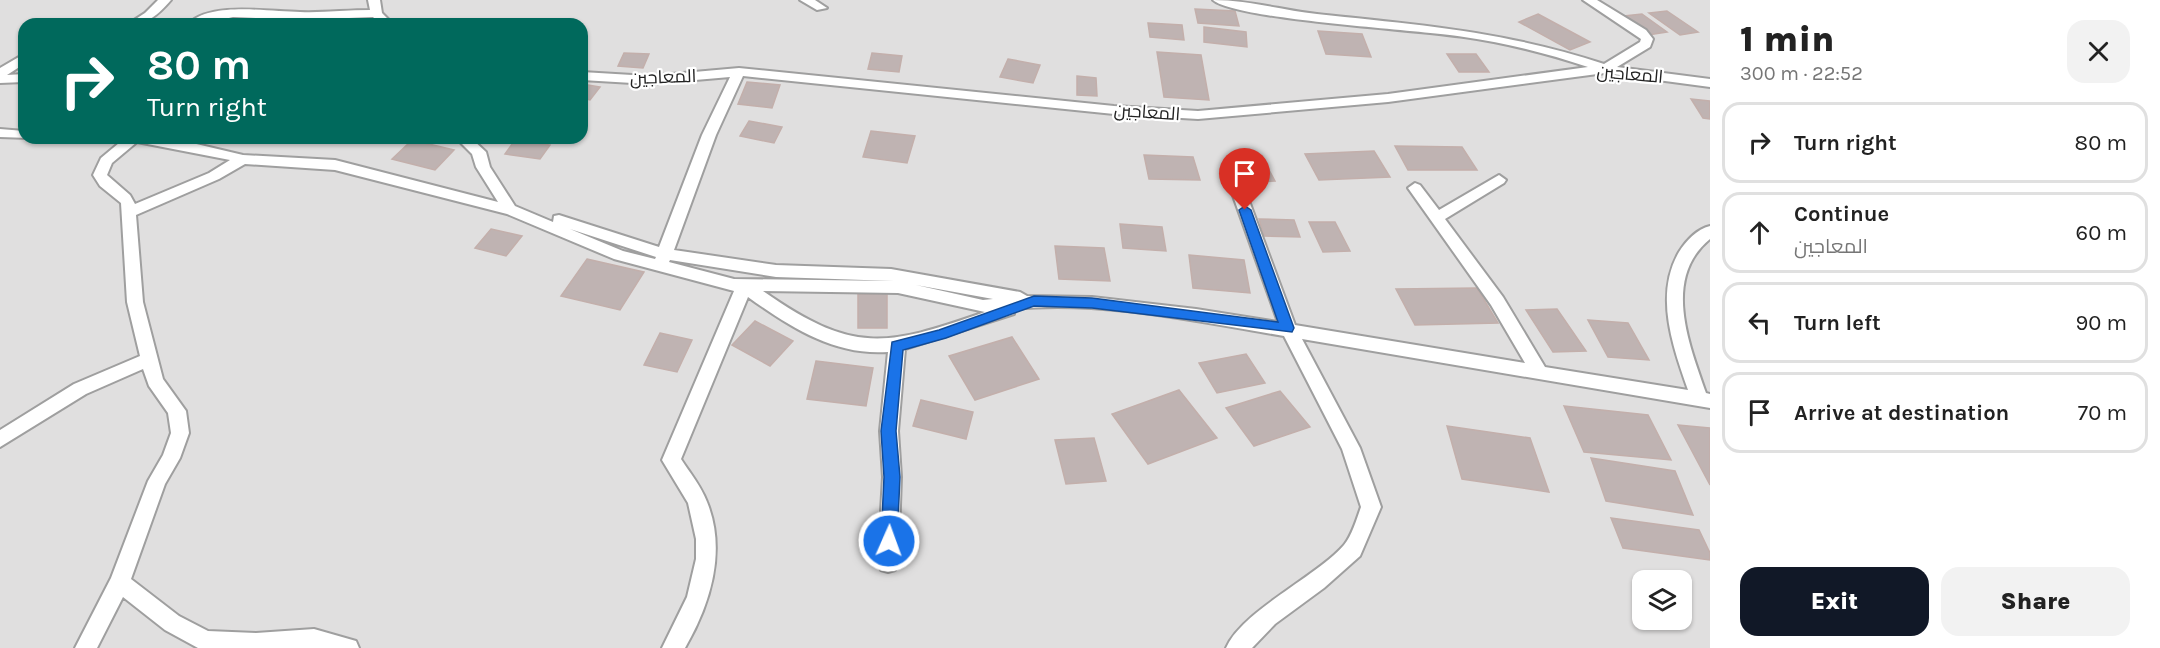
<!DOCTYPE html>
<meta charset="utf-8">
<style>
body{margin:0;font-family:Karla,Cairo,sans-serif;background:#f2f2f2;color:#222;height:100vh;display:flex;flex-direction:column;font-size:22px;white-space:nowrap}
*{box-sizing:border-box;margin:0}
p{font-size:20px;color:#767676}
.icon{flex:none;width:33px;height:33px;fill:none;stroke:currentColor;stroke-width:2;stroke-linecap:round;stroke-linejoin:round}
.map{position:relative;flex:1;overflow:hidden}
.side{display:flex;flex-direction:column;background:#fff;width:450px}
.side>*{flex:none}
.hud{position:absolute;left:18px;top:18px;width:570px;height:126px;border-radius:18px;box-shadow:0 2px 4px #0004;background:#00695c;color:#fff;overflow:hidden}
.buttons{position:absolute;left:1632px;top:570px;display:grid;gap:12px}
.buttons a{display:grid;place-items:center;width:60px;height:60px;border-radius:12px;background:#fff;box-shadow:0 2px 4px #0004;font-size:30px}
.pin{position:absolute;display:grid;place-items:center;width:51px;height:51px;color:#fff;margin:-62px -26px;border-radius:50% 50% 50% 0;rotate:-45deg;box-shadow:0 0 6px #0007}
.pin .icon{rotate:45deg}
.me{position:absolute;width:66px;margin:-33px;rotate:2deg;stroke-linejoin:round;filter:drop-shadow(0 0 4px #0008)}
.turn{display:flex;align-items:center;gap:21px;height:126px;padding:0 30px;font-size:27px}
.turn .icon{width:78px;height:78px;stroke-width:2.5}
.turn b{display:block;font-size:42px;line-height:51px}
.round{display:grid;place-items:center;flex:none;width:63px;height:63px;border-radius:18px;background:#f2f2f2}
.summary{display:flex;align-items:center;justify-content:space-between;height:102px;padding:0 30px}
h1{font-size:36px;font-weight:800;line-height:45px}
.action{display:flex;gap:12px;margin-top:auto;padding:12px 30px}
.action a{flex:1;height:69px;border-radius:18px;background:#111827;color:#fff;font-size:24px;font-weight:800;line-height:69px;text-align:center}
.action a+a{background:#f2f2f2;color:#222}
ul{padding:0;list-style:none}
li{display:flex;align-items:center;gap:18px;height:81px;margin:0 12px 9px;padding:0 18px;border:3px solid #e0e0e0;border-radius:18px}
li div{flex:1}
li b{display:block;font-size:22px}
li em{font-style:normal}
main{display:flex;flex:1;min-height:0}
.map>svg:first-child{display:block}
.residential{fill:#e0dfdf;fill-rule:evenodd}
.building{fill:#bfb3b2;stroke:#c3afab;stroke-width:1.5}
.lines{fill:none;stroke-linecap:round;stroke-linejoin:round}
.minor-casing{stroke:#9f9f9f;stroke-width:4}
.minor{fill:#fff;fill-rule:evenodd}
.route{fill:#1a73e8;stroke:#114b97;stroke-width:1.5}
.labels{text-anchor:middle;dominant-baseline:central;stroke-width:4.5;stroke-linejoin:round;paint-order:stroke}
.far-street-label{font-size:18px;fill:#222;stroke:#fff}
</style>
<main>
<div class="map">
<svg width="1710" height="648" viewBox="0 0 1710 648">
<rect width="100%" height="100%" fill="#f2ece9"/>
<!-- residential -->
<path class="residential" d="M 0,0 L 1710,0 L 1710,648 L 0,648 ZM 24,24 L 582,24 L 582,138 L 24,138 ZM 1642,580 L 1682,580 L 1682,620 L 1642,620 Z"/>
<!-- building -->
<g class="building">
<polygon points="1195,9 1235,11 1239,26 1198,23"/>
<polygon points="1667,11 1698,32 1680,35 1649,13"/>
<polygon points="1538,14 1590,42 1570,50 1519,22"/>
<polygon points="1642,14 1667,32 1648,35 1623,16"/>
<polygon points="1148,23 1182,25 1184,40 1150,37"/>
<polygon points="1204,27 1246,32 1247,47 1204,42"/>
<polygon points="1318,31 1362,34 1371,57 1326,54"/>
<polygon points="1157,52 1201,55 1209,100 1164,97"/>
<polygon points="624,53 649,54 643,68 618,66"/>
<polygon points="872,53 902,56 899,72 868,69"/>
<polygon points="1447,54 1476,54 1489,72 1459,72"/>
<polygon points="1008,59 1040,65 1033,83 1000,77"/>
<polygon points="1077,76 1096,78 1097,96 1077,95"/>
<polygon points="747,82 780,85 772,108 738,104"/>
<polygon points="582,84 600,87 590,100 582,98"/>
<polygon points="1691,99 1710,101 1710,119 1703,118"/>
<polygon points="749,121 782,127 774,143 740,136"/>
<polygon points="871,131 915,136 907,163 863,157"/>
<polygon points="412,140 454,150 435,170 392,159"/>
<polygon points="515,140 550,145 540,159 505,154"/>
<polygon points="1395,146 1462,147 1477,170 1408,170"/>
<polygon points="1374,151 1390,177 1319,180 1305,154"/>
<polygon points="1144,155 1193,157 1200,180 1149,179"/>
<polygon points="1263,159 1275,181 1235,183 1224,161"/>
<polygon points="1259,219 1294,220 1300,237 1264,236"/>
<polygon points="1309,222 1335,222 1350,251 1323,252"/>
<polygon points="1120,224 1162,227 1166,251 1123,248"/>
<polygon points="491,229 522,236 506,256 475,248"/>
<polygon points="1055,246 1104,248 1110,281 1059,279"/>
<polygon points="1189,255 1244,260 1250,293 1193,288"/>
<polygon points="587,259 644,272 620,310 561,296"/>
<polygon points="1477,288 1498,323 1415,325 1396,289"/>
<rect x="858" y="294" width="29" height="34"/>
<polygon points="1557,309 1586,351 1553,352 1526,310"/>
<polygon points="1588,320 1628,323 1649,360 1608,357"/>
<polygon points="755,321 793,341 770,366 732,345"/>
<polygon points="660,333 692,340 677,372 644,365"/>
<polygon points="1012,337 1039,379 975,400 949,356"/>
<polygon points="1246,354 1265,383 1217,393 1199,363"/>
<polygon points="816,361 873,368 866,406 807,399"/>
<polygon points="1179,390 1217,438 1148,464 1112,414"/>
<polygon points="1280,391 1310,427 1254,446 1226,408"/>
<polygon points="921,400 973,412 966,439 913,426"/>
<polygon points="1564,406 1648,415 1671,460 1584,452"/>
<polygon points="1678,425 1710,428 1710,485"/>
<polygon points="1447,426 1530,438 1549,492 1462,479"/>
<polygon points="1094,438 1106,481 1066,484 1055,440"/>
<polygon points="1591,458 1675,471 1693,515 1606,501"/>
<polygon points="1611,518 1699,530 1710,553 1710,560 1623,548"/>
</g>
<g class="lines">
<defs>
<g id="minor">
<path d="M 158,0 L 171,0 C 158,15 148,24 128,24 L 145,13 Z"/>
<path d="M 368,0 L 380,0 L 382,13 L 393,24 L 380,24 L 373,17 L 301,20 L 233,17 L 204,24 L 188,24 C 211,1 270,12 300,12 C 323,13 346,10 370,10 Z"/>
<polygon points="800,0 815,0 827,8 817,10"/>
<path d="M 1213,0 C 1248,0 1282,10 1317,14 C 1419,25 1504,31 1604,64 L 1640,42 L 1641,39 L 1583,0 L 1597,0 L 1646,30 L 1653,39 L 1650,47 L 1617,67 L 1710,79 L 1710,87 L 1605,73 L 1388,102 L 1198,119 L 1114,114 L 743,76 L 716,135 L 674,250 L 776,265 L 891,269 L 1020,292 L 1027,296 L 1092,297 L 1196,309 L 1278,322 L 1231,190 L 1238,185 L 1245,190 L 1295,325 L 1525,363 L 1491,305 L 1408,188 L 1415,183 L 1420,185 L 1439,210 L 1499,175 L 1506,180 L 1504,183 L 1445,219 L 1503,297 L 1545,367 L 1688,390 C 1673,347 1654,295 1679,252 C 1686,241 1697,229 1710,226 L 1710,239 C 1662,278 1689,344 1706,393 L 1710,394 L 1710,408 L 1302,339 L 1360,448 L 1381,507 L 1360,556 L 1324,588 L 1275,624 L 1252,648 L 1226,648 C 1242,611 1316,577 1344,545 C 1352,536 1357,518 1361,507 L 1342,449 L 1284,336 C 1200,322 1100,300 1015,309 L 1014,314 L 905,349 L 898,431 L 901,477 L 898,563 L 895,570 L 888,572 L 881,570 L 878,563 L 883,477 L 880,431 L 888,352 C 834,356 790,327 748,297 L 681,459 C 690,473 701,486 707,502 C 727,551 710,605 685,648 L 662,648 L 687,597 L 696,559 L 696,539 L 688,503 L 662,460 L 734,291 L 614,259 L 507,214 L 335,170 L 245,164 L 219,179 L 136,215 L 143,302 L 163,379 L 186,411 L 189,433 L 180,458 L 165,484 L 131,579 L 179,616 L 208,631 L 256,633 L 314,629 L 356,641 L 359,648 L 198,648 L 165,630 L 123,597 L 97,648 L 75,648 L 111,578 L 148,481 L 163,455 L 171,433 L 168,413 L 149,386 L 143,369 L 86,394 L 0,447 L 0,430 L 74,384 L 140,356 L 127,302 L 121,203 L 100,186 L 93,175 L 101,158 L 125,138 L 171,138 L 243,155 L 335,160 L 498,202 L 476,167 L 472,154 L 456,138 L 471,138 L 486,152 L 490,167 L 515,206 L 553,222 L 554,216 L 559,215 L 659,247 L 702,135 L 730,77 L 649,84 L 582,80 L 582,72 L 649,76 L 739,68 L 1114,106 L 1198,111 L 1388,94 L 1588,67 C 1548,54 1507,43 1464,37 C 1422,30 1236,20 1213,0 ZM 137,142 L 230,160 L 209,173 L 135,204 L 130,195 L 107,175 L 112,163 ZM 570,229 L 656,257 L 655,259 L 623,251 ZM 670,260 L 776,277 L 894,281 L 734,279 L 669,262 ZM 916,285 L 993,299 L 983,300 ZM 763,291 L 898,293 L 985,312 C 885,347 853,354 763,291 Z"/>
<polygon points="24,54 24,64 7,75 24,74 24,82 0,83 0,68"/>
<polygon points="0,129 24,131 24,138 29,138 0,137"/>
</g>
</defs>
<!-- minor casing -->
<use href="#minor" class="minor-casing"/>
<!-- minor -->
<use href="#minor" class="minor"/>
</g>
<!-- route -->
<polygon class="route" points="1245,206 1251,210 1294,328 1292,332 1092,308 1034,306 946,338 903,350 896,431 900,477 897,541 895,547 889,549 883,547 881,541 884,477 881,431 892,342 939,330 1034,296 1092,298 1278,322 1239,210"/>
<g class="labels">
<!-- far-street labels -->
<g class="far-street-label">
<text transform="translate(1630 74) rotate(5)">المعاجين</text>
<text transform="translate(663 77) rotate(-2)">المعاجين</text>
<text transform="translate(1147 112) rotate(4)">المعاجين</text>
</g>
</g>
</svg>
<div class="buttons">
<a><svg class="icon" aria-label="layers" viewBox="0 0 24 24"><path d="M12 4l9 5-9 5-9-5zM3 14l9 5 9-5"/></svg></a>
</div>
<div class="pin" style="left:1245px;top:210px;background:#d93025"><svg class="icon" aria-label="arrive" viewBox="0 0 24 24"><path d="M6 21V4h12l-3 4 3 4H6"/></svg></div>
<svg class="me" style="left:889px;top:541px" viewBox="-20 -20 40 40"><circle r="17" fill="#1a73e8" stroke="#fff" stroke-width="3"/><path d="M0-11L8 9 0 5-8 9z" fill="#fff"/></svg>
<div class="hud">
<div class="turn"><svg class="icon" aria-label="right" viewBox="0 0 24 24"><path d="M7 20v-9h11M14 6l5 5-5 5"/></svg><div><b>80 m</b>Turn right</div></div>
</div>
</div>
<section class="side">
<div class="summary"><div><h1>1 min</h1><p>300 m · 22:52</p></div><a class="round"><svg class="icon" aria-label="close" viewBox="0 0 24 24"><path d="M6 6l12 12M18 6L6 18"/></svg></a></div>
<ul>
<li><svg class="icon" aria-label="right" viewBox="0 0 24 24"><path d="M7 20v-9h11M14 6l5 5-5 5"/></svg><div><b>Turn right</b></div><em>80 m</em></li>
<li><svg class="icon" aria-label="ahead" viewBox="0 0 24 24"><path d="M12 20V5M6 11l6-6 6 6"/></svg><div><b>Continue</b><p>المعاجين</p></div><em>60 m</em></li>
<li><svg class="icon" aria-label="left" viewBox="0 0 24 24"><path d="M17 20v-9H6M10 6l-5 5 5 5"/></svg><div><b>Turn left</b></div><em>90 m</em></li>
<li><svg class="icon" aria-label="arrive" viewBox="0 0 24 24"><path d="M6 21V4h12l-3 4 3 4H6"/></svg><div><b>Arrive at destination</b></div><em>70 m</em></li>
</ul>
<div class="action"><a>Exit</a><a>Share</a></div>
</section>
</main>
